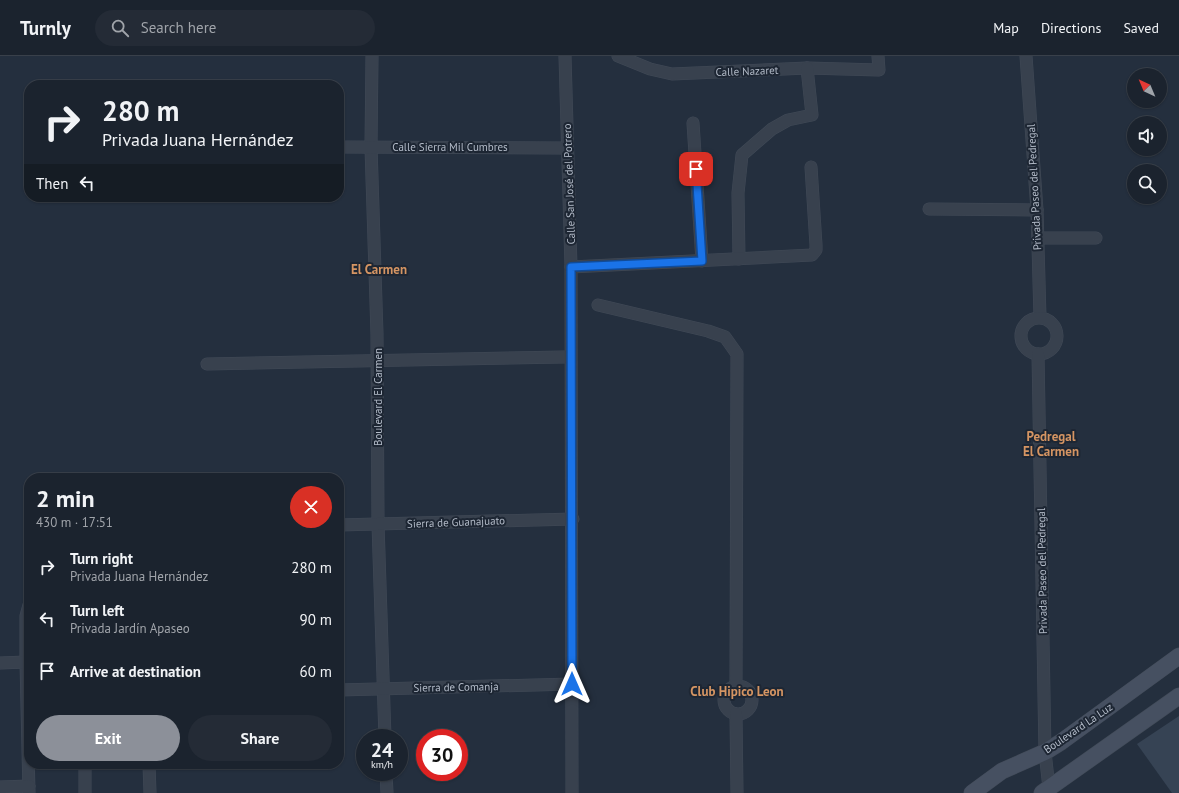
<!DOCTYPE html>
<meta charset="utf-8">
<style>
body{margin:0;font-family:"PT Sans",sans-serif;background:#242b36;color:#f1f3f6;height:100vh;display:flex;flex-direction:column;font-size:15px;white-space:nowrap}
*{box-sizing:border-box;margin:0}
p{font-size:13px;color:#a0a4aa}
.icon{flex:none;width:22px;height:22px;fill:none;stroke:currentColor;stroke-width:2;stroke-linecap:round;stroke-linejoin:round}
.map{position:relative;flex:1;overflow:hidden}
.details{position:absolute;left:24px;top:417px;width:320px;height:296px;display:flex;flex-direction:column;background:#1b232e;border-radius:16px;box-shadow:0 1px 3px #0004,0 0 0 1px #39404a}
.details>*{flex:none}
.top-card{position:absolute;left:24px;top:24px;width:320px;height:122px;border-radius:16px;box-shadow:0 1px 3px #0004,0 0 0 1px #39404a;background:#1b232e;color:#f1f3f6;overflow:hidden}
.needle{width:26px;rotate:316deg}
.fabs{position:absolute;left:1127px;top:12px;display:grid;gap:8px}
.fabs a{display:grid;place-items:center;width:40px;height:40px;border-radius:50%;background:#1b232e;box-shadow:0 1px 3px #0004,0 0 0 1px #39404a;font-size:20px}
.speed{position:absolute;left:356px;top:673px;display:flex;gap:8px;font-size:20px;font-weight:700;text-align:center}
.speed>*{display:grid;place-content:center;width:52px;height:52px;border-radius:50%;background:#1b232e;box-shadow:0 1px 3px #0004,0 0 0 1px #39404a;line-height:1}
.speed small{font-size:10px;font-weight:400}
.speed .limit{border:6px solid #d22;background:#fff;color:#111}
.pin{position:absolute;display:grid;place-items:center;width:34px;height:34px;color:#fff;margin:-17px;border-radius:8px;box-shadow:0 2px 6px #0006}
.me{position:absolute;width:44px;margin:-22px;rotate:0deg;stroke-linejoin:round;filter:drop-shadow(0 0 3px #0008)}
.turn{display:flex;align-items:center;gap:14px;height:84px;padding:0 12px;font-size:18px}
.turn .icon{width:52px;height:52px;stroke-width:2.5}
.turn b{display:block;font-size:28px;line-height:34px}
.then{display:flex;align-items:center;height:38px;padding:0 12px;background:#0003;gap:8px;font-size:15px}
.round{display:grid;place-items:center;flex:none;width:42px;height:42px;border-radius:21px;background:#242b36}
.head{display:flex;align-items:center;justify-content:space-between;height:68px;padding:0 12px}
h1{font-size:24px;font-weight:800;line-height:30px}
.primary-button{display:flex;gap:8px;margin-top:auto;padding:8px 12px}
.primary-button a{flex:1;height:46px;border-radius:24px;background:#8c9099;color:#fff;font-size:16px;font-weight:800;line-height:46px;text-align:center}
.primary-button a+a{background:#242b36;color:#f1f3f6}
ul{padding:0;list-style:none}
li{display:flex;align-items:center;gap:12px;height:52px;padding:0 12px}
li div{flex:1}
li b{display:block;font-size:15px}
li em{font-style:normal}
header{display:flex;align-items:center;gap:24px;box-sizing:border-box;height:56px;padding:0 20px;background:#1b232e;border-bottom:1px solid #39404a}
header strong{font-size:19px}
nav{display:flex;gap:22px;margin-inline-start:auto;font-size:14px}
.search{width:280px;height:36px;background:#242b36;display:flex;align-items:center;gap:10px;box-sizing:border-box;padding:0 14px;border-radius:22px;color:#a0a4aa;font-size:15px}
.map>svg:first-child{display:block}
.building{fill:#364354}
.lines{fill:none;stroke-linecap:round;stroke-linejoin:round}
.minor-casing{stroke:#414a57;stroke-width:13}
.secondary-casing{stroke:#414a57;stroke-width:17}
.minor{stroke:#38414e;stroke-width:12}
.secondary{stroke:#465061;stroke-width:16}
.route-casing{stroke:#114b97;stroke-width:10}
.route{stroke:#1a73e8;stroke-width:7}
.labels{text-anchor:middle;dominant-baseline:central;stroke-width:4;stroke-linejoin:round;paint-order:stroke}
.street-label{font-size:11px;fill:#b4bcc9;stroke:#1d2633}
.quarter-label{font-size:13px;font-weight:bold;fill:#d59563;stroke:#1d2633}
</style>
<header>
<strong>Turnly</strong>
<div class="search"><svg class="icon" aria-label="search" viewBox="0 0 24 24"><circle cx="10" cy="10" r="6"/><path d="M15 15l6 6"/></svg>Search here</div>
<nav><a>Map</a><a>Directions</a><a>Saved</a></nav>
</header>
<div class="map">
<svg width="1179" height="737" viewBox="0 0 1179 737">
<rect width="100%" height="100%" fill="#242f3e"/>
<!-- building -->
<polygon class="building" points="1179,660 1179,737 1172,737 1137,688"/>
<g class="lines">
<defs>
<g id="minor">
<polyline points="372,0 371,91 377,278 378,468 385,682"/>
<polyline points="565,0 571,211 572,737"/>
<polyline points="618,0 650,13 672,18 807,12 879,14 878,0"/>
<polyline points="1026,0 1037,154 1040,261"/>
<polyline points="693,67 702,205"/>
<polyline points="339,91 561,92"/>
<polyline points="929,153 1037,154"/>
<polyline points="1038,182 1096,182"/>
<polyline points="739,203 738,137 742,99 772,73 788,64 812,59 807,12"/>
<polyline points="571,211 812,199 816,194 816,189 811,111"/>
<polyline points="598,249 708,275 725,281 737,298 736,630"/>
<circle cx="1039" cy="280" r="18"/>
<polyline points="1038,298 1045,696 1049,732"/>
<polyline points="207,308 564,301"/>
<polyline points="339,469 573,463"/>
<polyline points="29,549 26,560 26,606 29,737"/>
<polyline points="0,607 26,606"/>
<circle cx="738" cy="644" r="14"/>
<polyline points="339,634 572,628"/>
<polyline points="736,658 737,737"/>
<polyline points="85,708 85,737"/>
<polyline points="149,708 150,737"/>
<polyline points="386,716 387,737"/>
<polyline points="0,731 29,730"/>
</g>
<g id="secondary">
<polyline points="972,737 1002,715 1045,696 1061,686 1179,600"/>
<polyline points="1042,737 1179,640"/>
</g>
</defs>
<!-- minor casing -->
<use href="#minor" class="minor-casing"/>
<!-- secondary casing -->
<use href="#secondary" class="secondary-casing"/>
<!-- minor -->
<use href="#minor" class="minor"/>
<!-- secondary -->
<use href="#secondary" class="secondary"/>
</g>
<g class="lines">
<defs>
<polyline id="route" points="572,628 571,211 702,205 696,113"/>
</defs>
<!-- route casing -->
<use href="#route" class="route-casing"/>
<!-- route -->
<use href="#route" class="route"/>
</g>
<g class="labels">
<!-- street labels -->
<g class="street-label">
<text transform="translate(747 15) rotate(-2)">Calle Nazaret</text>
<text x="450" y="91">Calle Sierra Mil Cumbres</text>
<text transform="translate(569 128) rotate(-92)">Calle San José del Potrero</text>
<text transform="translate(1034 131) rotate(-93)">Privada Paseo del Pedregal</text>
<text transform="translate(378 341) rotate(-90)">Boulevard El Carmen</text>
<text transform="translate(456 466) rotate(-2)">Sierra de Guanajuato</text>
<text transform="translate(1042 515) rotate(-91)">Privada Paseo del Pedregal</text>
<text transform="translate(456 631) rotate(-1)">Sierra de Comanja</text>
<text transform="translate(1078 672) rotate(-34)">Boulevard La Luz</text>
</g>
<!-- quarter labels -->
<g class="quarter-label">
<text x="379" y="213">El Carmen</text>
<text x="1051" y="380">Pedregal<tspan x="1051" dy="15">El Carmen</tspan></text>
<text x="737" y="635">Club Hipico Leon</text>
</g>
</g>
</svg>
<div class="fabs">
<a><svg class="needle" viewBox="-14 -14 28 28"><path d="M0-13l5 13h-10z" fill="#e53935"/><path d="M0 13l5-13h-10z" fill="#a0a4aa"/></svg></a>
<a><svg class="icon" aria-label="sound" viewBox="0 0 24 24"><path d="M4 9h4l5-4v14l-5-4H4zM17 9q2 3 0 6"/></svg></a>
<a><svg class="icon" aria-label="search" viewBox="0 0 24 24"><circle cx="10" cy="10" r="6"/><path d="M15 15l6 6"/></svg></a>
</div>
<div class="speed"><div>24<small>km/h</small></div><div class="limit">30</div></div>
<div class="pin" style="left:696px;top:113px;background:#d93025"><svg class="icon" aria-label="arrive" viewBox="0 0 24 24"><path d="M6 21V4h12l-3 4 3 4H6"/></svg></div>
<svg class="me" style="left:572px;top:628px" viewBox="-20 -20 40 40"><path d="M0-17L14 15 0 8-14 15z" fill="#1a73e8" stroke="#fff" stroke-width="4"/></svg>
<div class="top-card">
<div class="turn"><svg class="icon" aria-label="right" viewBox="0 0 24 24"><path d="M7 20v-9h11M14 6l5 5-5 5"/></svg><div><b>280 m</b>Privada Juana Hernández</div></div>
<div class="then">Then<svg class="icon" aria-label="left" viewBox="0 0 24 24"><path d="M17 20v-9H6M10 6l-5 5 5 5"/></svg></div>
</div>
<section class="details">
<div class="head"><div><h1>2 min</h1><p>430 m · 17:51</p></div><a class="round" style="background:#d93025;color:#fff"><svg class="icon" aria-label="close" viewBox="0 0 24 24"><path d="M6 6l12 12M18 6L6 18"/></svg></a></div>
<ul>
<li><svg class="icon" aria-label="right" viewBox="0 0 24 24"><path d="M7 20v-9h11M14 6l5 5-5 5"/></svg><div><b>Turn right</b><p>Privada Juana Hernández</p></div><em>280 m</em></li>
<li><svg class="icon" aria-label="left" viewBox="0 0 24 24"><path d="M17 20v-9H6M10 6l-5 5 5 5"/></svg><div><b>Turn left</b><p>Privada Jardín Apaseo</p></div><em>90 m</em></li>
<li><svg class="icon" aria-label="arrive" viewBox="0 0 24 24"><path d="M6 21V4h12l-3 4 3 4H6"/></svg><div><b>Arrive at destination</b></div><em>60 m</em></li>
</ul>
<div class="primary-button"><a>Exit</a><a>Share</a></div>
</section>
</div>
